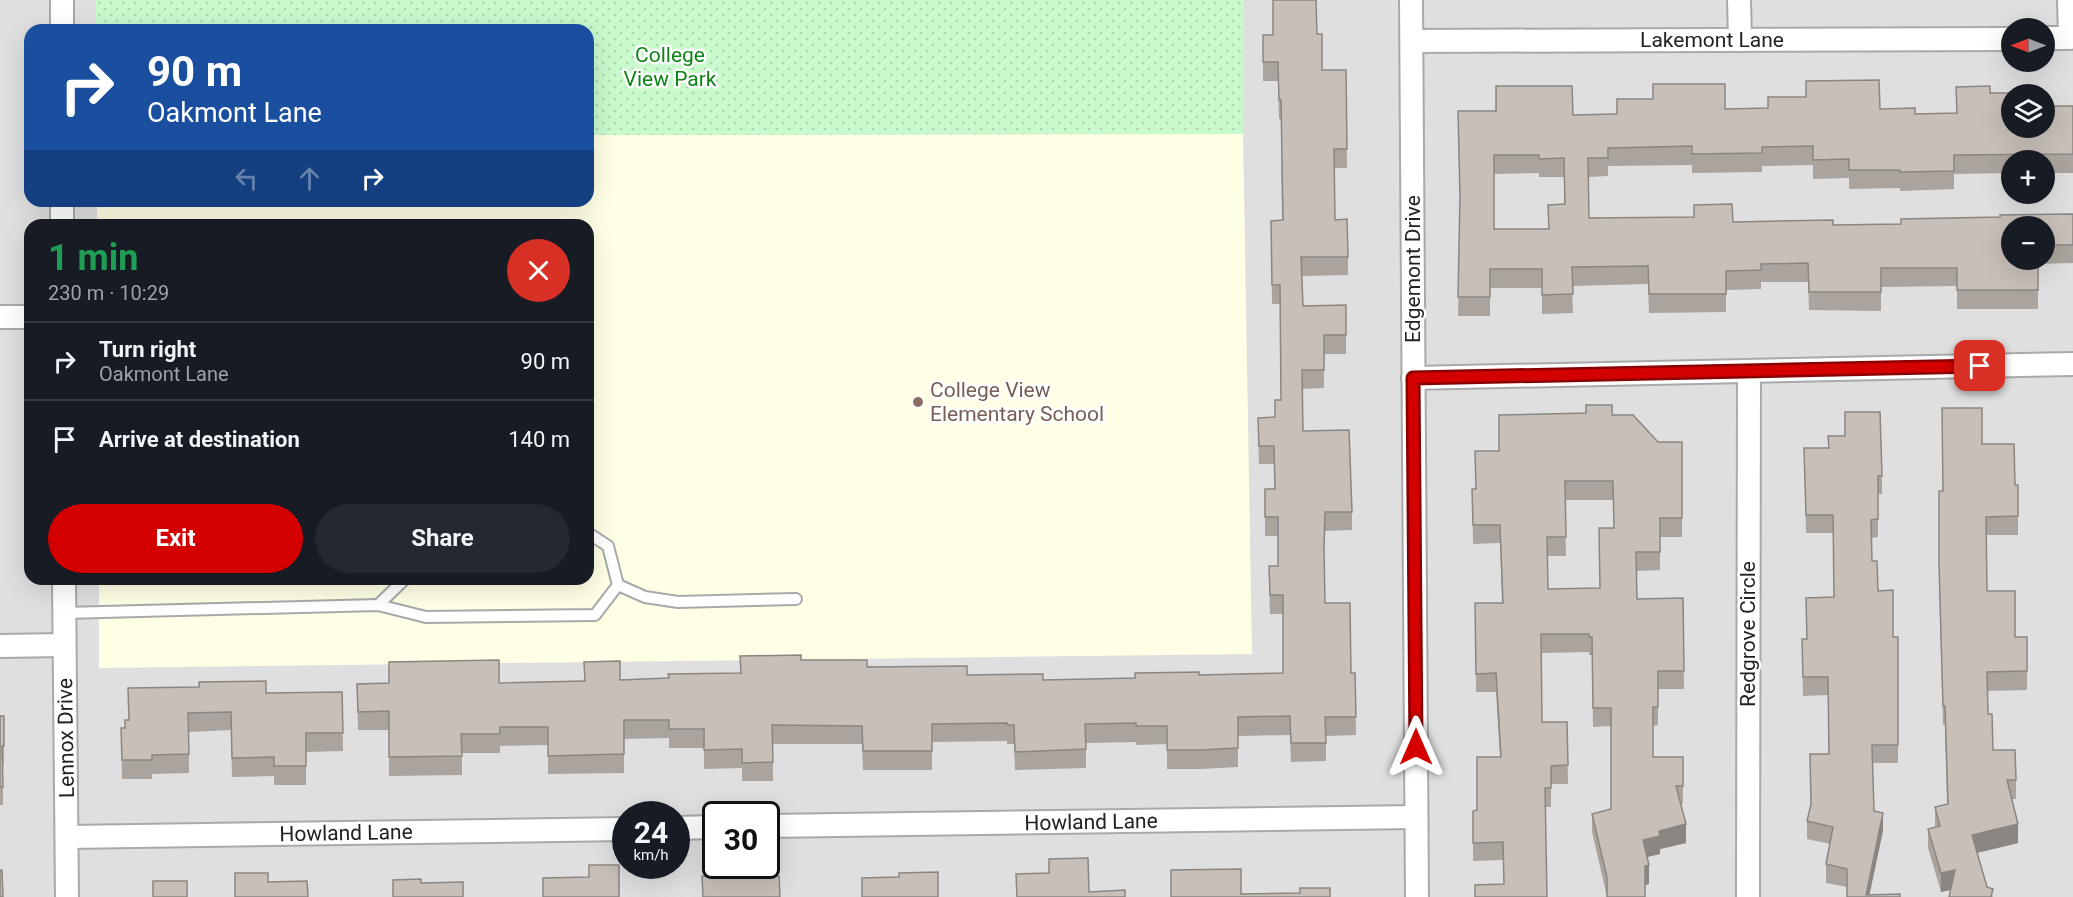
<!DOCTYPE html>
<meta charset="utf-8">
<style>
body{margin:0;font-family:Roboto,sans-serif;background:#242831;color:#f1f3f6;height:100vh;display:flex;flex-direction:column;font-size:22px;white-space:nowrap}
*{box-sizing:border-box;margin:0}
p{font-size:20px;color:#9ea1a6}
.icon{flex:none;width:33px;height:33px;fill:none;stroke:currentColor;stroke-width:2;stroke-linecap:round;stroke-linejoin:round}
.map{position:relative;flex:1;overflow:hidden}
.drawer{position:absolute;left:24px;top:219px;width:570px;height:366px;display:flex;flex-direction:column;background:#171b24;border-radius:18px;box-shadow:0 6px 24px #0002}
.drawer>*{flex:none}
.top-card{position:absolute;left:24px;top:24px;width:570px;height:183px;border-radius:18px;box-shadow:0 6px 24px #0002;background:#1a4fa0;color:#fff;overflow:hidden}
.needle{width:39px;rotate:270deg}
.buttons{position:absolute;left:2001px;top:18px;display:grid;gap:12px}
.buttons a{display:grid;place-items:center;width:54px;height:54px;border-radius:50%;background:#171b24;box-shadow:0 6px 24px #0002;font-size:30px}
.speed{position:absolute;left:612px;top:801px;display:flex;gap:12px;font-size:30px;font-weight:700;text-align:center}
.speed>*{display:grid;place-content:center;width:78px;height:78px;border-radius:50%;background:#171b24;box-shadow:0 6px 24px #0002;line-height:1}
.speed small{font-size:15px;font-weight:400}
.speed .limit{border:3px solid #111;border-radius:9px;background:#fff;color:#111}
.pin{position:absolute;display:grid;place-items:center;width:51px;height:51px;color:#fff;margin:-26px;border-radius:12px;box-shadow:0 3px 9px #0006}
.me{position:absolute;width:66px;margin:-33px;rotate:0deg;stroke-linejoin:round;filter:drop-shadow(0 0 4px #0008)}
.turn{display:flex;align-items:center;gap:21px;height:126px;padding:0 24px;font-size:27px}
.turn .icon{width:78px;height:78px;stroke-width:2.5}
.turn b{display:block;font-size:42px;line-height:51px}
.lanes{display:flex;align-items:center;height:57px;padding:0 24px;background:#0003;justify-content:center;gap:30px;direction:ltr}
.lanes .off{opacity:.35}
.round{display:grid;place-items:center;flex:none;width:63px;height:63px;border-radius:32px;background:#242831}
.headline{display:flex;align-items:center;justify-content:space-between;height:102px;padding:0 24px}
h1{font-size:36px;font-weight:700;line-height:45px;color:#1e9e55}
.action{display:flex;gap:12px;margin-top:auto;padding:12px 24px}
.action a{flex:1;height:69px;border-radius:36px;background:#d40000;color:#fff;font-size:24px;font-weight:700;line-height:69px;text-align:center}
.action a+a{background:#242831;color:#f1f3f6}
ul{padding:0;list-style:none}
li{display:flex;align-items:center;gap:18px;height:78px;padding:0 24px;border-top:2px solid #363941}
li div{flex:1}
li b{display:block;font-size:22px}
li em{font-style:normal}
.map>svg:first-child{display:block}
.residential{fill:#e0dfdf;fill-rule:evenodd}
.education{fill:#ffffe5}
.park{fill:url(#park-dots)}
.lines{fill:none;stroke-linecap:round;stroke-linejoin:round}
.lane-casing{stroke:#a9a9a9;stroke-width:14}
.street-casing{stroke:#a9a9a9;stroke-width:26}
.lane{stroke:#fff;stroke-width:10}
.street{stroke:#fff;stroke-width:22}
.wall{fill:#aba49e;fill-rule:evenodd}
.shaded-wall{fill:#8b8681}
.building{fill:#c7bfb8;stroke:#8b8681;stroke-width:1.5;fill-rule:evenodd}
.route-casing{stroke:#8a0000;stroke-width:15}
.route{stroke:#d40000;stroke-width:10}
.education-dot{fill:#8d6e63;stroke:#fff;stroke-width:2}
.labels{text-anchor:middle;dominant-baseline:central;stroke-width:5;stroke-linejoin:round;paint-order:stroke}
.street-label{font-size:21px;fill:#222;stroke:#fff}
.park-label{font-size:21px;fill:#0c8416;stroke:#fff}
.education-label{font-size:21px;fill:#785e54;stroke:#fff;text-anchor:start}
</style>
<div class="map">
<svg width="2073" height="897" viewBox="0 0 2073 897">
<defs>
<pattern id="park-dots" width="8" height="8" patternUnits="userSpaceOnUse" patternTransform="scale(1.5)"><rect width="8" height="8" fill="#c8facc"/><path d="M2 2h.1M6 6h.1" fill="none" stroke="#acd6af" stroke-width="1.8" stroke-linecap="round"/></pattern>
</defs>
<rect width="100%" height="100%" fill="#f2efe9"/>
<!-- residential -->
<path class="residential" d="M 0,0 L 2073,0 L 2073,897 L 0,897 ZM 2012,28 L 2044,28 L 2044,62 L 2012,62 ZM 30,30 L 588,30 L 588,201 L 30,201 ZM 2012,94 L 2044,94 L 2044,128 L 2012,128 ZM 2012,160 L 2044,160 L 2044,194 L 2012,194 ZM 30,225 L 588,225 L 588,579 L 30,579 ZM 2012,226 L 2044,226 L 2044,260 L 2012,260 ZM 626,814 L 676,814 L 676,866 L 626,866 ZM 716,814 L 766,814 L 766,866 L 716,866 Z"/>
<!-- education -->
<polygon class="education" points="1243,134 1252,654 99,668 99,579 588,579 588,225 97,225 97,201 588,201 588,135"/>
<!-- park -->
<polygon class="park" points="96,0 1244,0 1243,134 588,135 588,30 96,30"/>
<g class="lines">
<defs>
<g id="lane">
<polyline points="618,585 645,597 678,602 796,599"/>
<polyline points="378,605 405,579"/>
<polyline points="64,613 378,605 426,617 595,615 618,585 608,546 588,533"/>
</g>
<g id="street">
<polyline points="62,0 62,30"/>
<polyline points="1411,0 1417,897"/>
<polyline points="1739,0 1740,40"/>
<polyline points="2044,38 2070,38 2069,0"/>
<polyline points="1412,41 2012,39"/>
<polyline points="62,201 62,225"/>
<polyline points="0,317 30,317"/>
<polyline points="1413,378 2073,364"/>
<polyline points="64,579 67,897"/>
<polyline points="0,646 64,645"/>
<polyline points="766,826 1416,817"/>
<polyline points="676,828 716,827"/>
<polyline points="67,837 626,829"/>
<polyline points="1748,897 1749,371"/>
</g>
</defs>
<!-- lane casing -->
<use href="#lane" class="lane-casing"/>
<!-- street casing -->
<use href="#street" class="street-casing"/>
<!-- lane -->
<use href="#lane" class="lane"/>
<!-- street -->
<use href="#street" class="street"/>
</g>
<!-- wall -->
<g class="wall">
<polygon points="1317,34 1322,70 1346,70 1347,168 1334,168 1335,220 1348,257 1348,275 1302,276 1303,306 1346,305 1346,354 1324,354 1324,388 1302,389 1303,431 1352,512 1352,530 1325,531 1324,557 1325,603 1351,673 1355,673 1356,735 1326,736 1326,761 1291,762 1290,735 1238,736 1238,767 1200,769 1167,769 1167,744 1136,745 1136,742 1086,743 1086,768 1015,770 1014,744 1007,744 1007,741 932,742 932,770 863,770 862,744 773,744 773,781 742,781 742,768 704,769 704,748 669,748 669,738 624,739 624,773 548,774 548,745 500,746 500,753 462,753 462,775 389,776 389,730 358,730 357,684 499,683 669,678 740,673 801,660 967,675 1043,680 1135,678 1199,675 1283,673 1283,614 1270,614 1269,585 1269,566 1278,566 1278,536 1265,536 1265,489 1274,489 1274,464 1259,464 1258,436 1258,418 1275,417 1275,400 1281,400 1280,304 1272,304 1271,221 1282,220 1281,119 1279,119 1278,81 1263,81 1263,35"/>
<path d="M 1806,81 L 1880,109 L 1915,114 L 1957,113 L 1990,93 L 2012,128 L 2073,106 L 2073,173 L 2044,173 L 2044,160 L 2012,160 L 2012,173 L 1954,174 L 1954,189 L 1900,191 L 1900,188 L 1849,189 L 1849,178 L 1813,179 L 1813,165 L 1762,166 L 1762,172 L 1692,173 L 1692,165 L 1608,166 L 1608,176 L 1588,177 L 1589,218 L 1733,222 L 1833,225 L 1901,224 L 2000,217 L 2073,214 L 2073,263 L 2038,264 L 2038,309 L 1957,309 L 1957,286 L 1881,287 L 1881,311 L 1809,310 L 1808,282 L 1761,282 L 1761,289 L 1726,290 L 1726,312 L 1649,313 L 1648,284 L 1572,286 L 1573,313 L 1542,314 L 1542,288 L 1490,288 L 1490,316 L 1458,316 L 1460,206 L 1458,130 L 1573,115 L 1768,108 L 1806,97 ZM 1539,173 L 1539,177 L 1564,177 L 1564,204 L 1549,229 L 1494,229 L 1494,174 ZM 2044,226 L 2044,260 L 2012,260 Z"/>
<path d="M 1612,415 L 1658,442 L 1682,442 L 1682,537 L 1660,537 L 1660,570 L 1637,571 L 1637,599 L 1683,598 L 1684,689 L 1658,689 L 1658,725 L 1653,726 L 1653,757 L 1683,757 L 1683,804 L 1681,804 L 1686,843 L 1660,849 L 1660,854 L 1647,857 L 1649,884 L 1607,897 L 1592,832 L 1592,814 L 1611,809 L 1611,726 L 1593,727 L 1592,655 L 1589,655 L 1589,652 L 1541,653 L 1542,722 L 1567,722 L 1568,784 L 1551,784 L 1551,807 L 1546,807 L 1504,884 L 1503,860 L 1473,861 L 1473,811 L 1477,810 L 1500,757 L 1496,692 L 1476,692 L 1475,603 L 1502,603 L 1500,543 L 1473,544 L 1472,489 L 1475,489 L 1499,451 ZM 1565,500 L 1613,500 L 1614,528 L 1600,588 L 1548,589 L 1547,556 L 1566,556 Z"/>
<polygon points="1982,444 2015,485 2018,485 2018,535 1986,535 1987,591 2015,637 2027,637 2027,690 1987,691 1988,714 1993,750 2016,780 2016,799 2012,799 2018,843 1977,853 1987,887 1993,897 1950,890 1941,892 1928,848 1928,829 1935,827 1935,807 1947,804 1945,725 1943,725 1939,582"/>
<polygon points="1804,448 1882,476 1882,494 1878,494 1878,537 1871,538 1872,561 1878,591 1893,637 1898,637 1898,763 1872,763 1874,811 1883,831 1847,897 1847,887 1826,883 1826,864 1830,844 1807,839 1807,821 1829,754 1828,695 1803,696 1802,639 1806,639 1834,597 1833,533 1806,533"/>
<polygon points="342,692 343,751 306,752 306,785 274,785 274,776 232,777 231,730 189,732 189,773 152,774 152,779 122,779 121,728 125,728 128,720 266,693"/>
<polygon points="0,716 4,716 4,765 3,765 3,805 0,805"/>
</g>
<!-- shaded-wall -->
<g class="shaded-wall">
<polygon points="1883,813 1883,831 1869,897 1866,897"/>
<polygon points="1686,824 1686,843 1660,849 1660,854 1643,858 1643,840 1659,831"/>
<polygon points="2018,824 2018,843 1972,854 1972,835"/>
<polygon points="1649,865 1649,884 1645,885 1645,866"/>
<polygon points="1955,870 1955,889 1941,892 1941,873"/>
</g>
<!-- building -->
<g class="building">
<polygon points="1273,0 1316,0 1317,34 1322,34 1322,70 1346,70 1347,149 1334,149 1335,220 1347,219 1348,257 1301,257 1303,306 1346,305 1346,335 1324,335 1324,370 1302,370 1303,431 1349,430 1352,512 1325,512 1324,549 1325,603 1350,603 1351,673 1355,673 1356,717 1325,717 1326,743 1291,743 1290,716 1238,717 1238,748 1200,750 1167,750 1167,726 1136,726 1136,723 1085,724 1086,749 1015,752 1014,725 1007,725 1007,723 932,724 932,751 863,751 862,726 772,725 773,762 742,763 742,749 704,750 704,729 669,729 669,720 624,720 624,754 548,756 548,727 500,727 500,734 461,734 462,756 389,757 389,711 358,712 357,684 389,683 389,662 499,660 499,683 585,681 584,662 620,661 620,680 669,678 668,674 741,673 740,656 801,655 801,660 867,660 867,667 967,666 967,675 1043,674 1043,680 1135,678 1135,673 1199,672 1199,675 1283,673 1283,595 1270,595 1269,566 1278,566 1278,517 1265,517 1265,489 1275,489 1274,446 1259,446 1258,418 1275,417 1275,400 1281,400 1280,285 1272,285 1271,221 1283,220 1281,100 1279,100 1278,62 1263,62 1263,35 1273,35"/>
<path d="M 1879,80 L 1880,109 L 1915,108 L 1915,114 L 1957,113 L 1956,87 L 1990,86 L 1990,93 L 2039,93 L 2039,94 L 2012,94 L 2012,128 L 2044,128 L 2044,106 L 2073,106 L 2073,154 L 1954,155 L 1954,171 L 1900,172 L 1900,170 L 1849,170 L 1849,159 L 1813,160 L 1813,146 L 1762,147 L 1762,153 L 1692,154 L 1692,146 L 1608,148 L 1608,158 L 1588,158 L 1589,218 L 1694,217 L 1694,205 L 1732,204 L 1733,222 L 1833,220 L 1833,225 L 1901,224 L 1901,219 L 2000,217 L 2000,215 L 2073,214 L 2073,245 L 2044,245 L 2044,226 L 2012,226 L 2012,260 L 2038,260 L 2038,290 L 1957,290 L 1957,268 L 1881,268 L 1881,292 L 1809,292 L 1808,263 L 1761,264 L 1761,270 L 1726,271 L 1726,294 L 1649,294 L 1648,266 L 1572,267 L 1573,294 L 1542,295 L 1542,269 L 1490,269 L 1490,297 L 1458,297 L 1460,196 L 1458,111 L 1496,111 L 1496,86 L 1572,86 L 1573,115 L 1617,114 L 1617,99 L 1653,99 L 1653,84 L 1725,84 L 1725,109 L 1768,108 L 1768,97 L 1806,97 L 1806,81 ZM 1494,155 L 1539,155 L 1539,159 L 1564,158 L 1565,204 L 1548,205 L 1549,229 L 1494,229 Z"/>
<path d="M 1586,405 L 1612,405 L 1612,415 L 1633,415 L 1658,442 L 1682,442 L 1682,518 L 1660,518 L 1660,552 L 1636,552 L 1637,599 L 1683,598 L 1684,671 L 1658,671 L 1658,707 L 1653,707 L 1653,757 L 1683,757 L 1683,786 L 1676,786 L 1686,824 L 1659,831 L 1660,836 L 1643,840 L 1649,865 L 1645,866 L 1645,897 L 1607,897 L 1607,877 L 1592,814 L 1611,809 L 1611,708 L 1593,708 L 1592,637 L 1589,637 L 1589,634 L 1541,634 L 1542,722 L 1567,722 L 1568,765 L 1551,766 L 1551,788 L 1545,788 L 1547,897 L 1475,897 L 1475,885 L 1504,884 L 1503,842 L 1473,843 L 1473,811 L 1477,810 L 1477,757 L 1501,757 L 1496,673 L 1476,674 L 1475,603 L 1503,603 L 1500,525 L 1473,525 L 1472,489 L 1476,489 L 1475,451 L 1499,451 L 1499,415 L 1586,413 ZM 1565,481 L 1613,481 L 1614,528 L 1599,528 L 1600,588 L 1548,589 L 1547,537 L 1566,537 Z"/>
<polygon points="1942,408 1982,408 1982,444 2014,444 2015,485 2018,485 2018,516 1986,517 1987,591 2015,591 2015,637 2027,637 2027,671 1987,672 1988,714 1992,714 1993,750 2015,750 2016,780 2007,780 2018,824 1972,835 1987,887 1993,889 1991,897 1949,897 1955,870 1941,873 1928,829 1940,826 1935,807 1948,804 1945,706 1943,706 1939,563 1939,491 1943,491"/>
<polygon points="1845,412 1880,412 1882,476 1878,476 1878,519 1871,520 1872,561 1877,561 1878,591 1893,590 1893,637 1898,637 1898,745 1872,745 1874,811 1883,813 1866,895 1900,894 1900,897 1847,897 1847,869 1826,864 1833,827 1807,821 1811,804 1810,754 1829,754 1828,677 1803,677 1802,639 1807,639 1806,598 1834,597 1833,515 1806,515 1804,448 1829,448 1828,436 1845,436"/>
<polygon points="266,681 266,693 342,692 343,733 306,733 306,766 274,766 274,757 232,758 231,712 188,713 189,754 152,755 152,760 122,760 121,728 125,728 125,720 129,720 128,688 199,687 199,682"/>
<polygon points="0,716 4,716 4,746 2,746 3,787 0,787"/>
<polygon points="1088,858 1089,892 1125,890 1125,897 1017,897 1016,874 1049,873 1049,859"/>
<polygon points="589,865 619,865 619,897 543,897 543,878 589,877"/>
<polygon points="1241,869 1241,894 1300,893 1300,888 1330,888 1330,897 1171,897 1171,870"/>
<polygon points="0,870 2,870 3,897 0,897"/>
<polygon points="938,872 938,897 862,897 862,878 899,877 899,873"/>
<polygon points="235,873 268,873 268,882 307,881 308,897 235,897"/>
<polygon points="702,876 779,876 780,897 703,897"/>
<polygon points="421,879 421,883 463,882 463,897 393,897 393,880"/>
<rect x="153" y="881" width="34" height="16"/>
</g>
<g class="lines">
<defs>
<polyline id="route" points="1416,747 1413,378 1980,366"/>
</defs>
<!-- route casing -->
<use href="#route" class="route-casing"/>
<!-- route -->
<use href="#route" class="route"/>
</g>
<!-- markers -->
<circle class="education-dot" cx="918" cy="402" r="6"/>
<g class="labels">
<!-- street labels -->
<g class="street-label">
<text x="1712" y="40">Lakemont Lane</text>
<text transform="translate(1413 269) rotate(-90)">Edgemont Drive</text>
<text transform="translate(1748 634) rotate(-90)">Redgrove Circle</text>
<text transform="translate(66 738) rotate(-91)">Lennox Drive</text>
<text transform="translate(1091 822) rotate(-1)">Howland Lane</text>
<text transform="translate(346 833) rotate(-1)">Howland Lane</text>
</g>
<!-- park labels -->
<g class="park-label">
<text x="670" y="55">College<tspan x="670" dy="24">View Park</tspan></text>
</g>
<!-- education labels -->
<g class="education-label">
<text x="930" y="390">College View<tspan x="930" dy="24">Elementary School</tspan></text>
</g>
</g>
</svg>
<div class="buttons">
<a><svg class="needle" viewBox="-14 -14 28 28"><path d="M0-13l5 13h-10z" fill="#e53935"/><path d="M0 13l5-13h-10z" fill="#9ea1a6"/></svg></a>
<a><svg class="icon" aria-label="layers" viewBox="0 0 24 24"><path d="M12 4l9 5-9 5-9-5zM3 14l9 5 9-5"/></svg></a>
<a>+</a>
<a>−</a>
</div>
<div class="speed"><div>24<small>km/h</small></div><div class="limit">30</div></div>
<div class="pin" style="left:1980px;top:366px;background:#d93025"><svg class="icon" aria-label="arrive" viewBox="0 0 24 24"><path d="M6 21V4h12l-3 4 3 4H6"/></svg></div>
<svg class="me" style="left:1416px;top:747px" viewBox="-20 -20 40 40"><path d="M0-17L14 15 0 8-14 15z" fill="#d40000" stroke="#fff" stroke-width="4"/></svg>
<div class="top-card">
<div class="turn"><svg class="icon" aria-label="right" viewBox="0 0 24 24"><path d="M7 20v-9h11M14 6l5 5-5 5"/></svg><div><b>90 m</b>Oakmont Lane</div></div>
<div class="lanes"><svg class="icon off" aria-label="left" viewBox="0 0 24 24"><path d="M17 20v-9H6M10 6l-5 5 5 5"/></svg><svg class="icon off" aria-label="ahead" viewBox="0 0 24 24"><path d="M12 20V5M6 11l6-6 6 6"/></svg><svg class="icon" aria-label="right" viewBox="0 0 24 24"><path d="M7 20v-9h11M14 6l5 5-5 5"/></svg></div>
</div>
<section class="drawer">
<div class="headline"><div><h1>1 min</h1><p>230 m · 10:29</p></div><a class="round" style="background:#d93025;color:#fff"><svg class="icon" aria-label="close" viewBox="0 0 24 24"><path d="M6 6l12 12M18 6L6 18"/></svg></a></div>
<ul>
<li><svg class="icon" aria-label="right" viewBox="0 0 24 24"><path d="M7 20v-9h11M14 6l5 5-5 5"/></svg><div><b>Turn right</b><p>Oakmont Lane</p></div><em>90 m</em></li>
<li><svg class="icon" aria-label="arrive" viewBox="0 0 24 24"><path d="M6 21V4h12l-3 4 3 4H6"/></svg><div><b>Arrive at destination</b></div><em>140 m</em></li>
</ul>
<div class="action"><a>Exit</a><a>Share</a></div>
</section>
</div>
